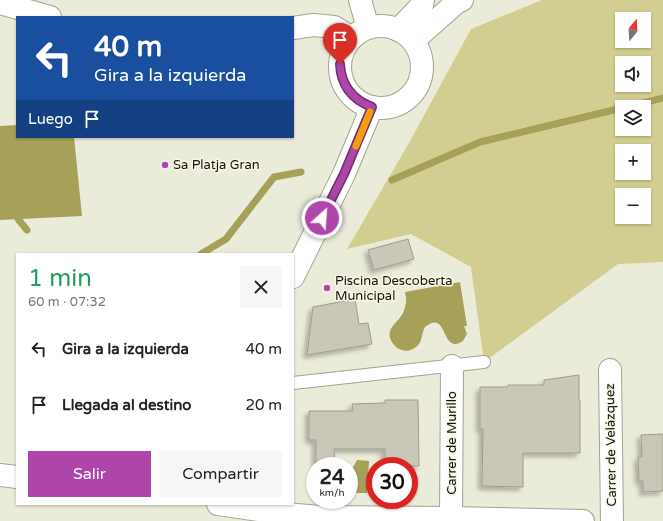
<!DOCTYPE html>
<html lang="es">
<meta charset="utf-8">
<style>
body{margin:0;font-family:"Varela Round",sans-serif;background:#f6f6f6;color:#222;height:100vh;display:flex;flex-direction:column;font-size:15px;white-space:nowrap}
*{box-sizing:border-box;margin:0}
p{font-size:13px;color:#767676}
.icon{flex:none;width:22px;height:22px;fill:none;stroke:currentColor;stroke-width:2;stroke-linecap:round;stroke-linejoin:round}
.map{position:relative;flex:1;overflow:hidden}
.drawer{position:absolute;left:16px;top:253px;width:278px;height:252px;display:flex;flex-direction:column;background:#fff;border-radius:0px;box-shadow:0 1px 3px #0004}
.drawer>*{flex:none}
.hud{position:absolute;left:16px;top:16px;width:278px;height:122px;border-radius:0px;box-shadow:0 1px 3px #0004;background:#1a4fa0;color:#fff;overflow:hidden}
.needle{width:26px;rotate:18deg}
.buttons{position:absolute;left:615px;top:12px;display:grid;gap:8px}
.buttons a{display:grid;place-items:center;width:36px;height:36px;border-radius:0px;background:#fff;box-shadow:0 1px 3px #0004;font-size:20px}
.speed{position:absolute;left:306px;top:457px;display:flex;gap:8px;font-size:20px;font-weight:700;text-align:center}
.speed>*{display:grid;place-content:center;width:52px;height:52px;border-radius:50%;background:#fff;box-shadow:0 1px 3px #0004;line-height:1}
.speed small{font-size:10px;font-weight:400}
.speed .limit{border:6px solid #d22;background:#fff;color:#111}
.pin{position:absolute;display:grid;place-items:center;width:34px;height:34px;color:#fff;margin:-41px -17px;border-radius:50% 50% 50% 0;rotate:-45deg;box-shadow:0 0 4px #0007}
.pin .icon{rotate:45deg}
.me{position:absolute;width:44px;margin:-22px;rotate:26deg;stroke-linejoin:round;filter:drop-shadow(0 0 3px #0008)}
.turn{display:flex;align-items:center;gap:14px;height:84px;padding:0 12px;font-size:18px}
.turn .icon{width:52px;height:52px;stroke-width:2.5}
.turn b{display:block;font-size:28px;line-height:34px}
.then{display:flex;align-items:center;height:38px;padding:0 12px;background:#0003;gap:8px;font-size:15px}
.round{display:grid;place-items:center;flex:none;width:42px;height:42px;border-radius:0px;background:#f6f6f6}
.headline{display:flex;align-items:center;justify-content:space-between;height:68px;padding:0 12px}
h1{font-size:24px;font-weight:600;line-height:30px;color:#1e9e55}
.primary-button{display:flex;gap:8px;margin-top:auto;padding:8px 12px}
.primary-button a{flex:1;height:46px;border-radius:0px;background:#ae46a9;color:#fff;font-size:16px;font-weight:600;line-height:46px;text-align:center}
.primary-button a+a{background:#f6f6f6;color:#222}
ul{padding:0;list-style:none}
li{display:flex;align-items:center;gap:12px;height:56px;padding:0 12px}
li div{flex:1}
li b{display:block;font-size:15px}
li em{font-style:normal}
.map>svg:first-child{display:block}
.green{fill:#d2ce91;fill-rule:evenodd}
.water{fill:#a6a058}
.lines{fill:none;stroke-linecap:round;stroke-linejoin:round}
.stream{stroke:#a6a058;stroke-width:7}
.building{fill:#c9c8b8;stroke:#9e9d8d;filter:url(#shadow)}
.service-casing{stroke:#a4a393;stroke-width:14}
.minor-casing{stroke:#a4a393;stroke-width:24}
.service{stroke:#fff;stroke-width:12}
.minor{stroke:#fff;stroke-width:22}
.route-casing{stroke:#712e6e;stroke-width:10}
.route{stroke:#ae46a9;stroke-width:7}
.slow{stroke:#f59e0b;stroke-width:7}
.poi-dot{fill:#ae46a9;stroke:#f9f8e7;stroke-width:1.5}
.labels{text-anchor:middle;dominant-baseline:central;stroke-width:3;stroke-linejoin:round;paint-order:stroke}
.poi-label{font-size:13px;fill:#13130d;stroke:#f9f8e7;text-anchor:start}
.street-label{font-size:13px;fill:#13130d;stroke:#f9f8e7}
</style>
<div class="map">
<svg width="663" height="521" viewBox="0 0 663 521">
<defs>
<filter id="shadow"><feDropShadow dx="-3.5" dy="3.5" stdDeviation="2" flood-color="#0004"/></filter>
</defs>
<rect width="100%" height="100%" fill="#ebebda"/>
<!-- green -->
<path class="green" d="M 542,0 L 663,0 L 663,262 L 618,264 L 484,362 L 471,267 L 411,234 L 347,249 L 409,143 L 471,29 ZM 622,19 L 644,19 L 644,41 L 622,41 ZM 622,63 L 644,63 L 644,85 L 622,85 ZM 622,107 L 644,107 L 644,129 L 622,129 ZM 622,151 L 644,151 L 644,173 L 622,173 ZM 622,195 L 644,195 L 644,217 L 622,217 Z"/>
<!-- water -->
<g class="water">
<polygon points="17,125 17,137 74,137 82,216 0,220 0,126"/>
<path d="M 460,282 L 467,326 L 464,326 L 467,334 L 463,341 C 440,356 449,308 425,327 C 421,334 423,342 416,347 C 412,350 407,352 402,350 C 398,349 394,346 392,342 C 384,329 398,323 403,313 C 406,306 407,299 405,292 Z"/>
<polygon points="357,460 369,461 367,493 349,493 350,473"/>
</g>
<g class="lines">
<!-- stream -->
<g class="stream">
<polyline points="628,107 663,98"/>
<polyline points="392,180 480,142 622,108"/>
<polyline points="18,219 27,230"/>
<polyline points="201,254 226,239 274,177 301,172"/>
</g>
</g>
<!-- building -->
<g class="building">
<polygon points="408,239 414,259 374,270 368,250"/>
<polygon points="355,299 359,324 368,323 372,344 307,355 313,307"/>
<polygon points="579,375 579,400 580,401 580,453 523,453 523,487 482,486 483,429 480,429 480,387 508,387 508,385 544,385 544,380"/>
<polygon points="385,400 418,400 419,466 385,466 385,449 334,449 335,465 316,466 316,440 309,440 309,411 353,411 352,404 385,403"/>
<polygon points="663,434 663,491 643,492 643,481 639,481 638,457 642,457 641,435"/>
</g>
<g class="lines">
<defs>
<polyline id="service" points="293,383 484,362"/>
<g id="minor">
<polyline points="360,0 368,28"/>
<polyline points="0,3 50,17"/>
<circle cx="381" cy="67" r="41"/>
<polyline points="293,28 314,25 334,27 352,38"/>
<polyline points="398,30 422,5 423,0"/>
<polyline points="413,41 457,2 462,0"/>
<polyline points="293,277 344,174 372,107"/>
<polyline points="610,370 612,521"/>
<polyline points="0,475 17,477"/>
<polyline points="218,504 286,514 319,517 451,518 583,521"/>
<polyline points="451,521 452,366"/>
</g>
</defs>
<!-- service casing -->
<use href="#service" class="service-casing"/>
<!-- minor casing -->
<use href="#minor" class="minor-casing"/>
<!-- service -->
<use href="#service" class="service"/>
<!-- minor -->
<use href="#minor" class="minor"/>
</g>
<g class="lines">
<defs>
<path id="route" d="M 322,218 L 344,174 L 372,107 C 351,99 341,85 340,64"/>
</defs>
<!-- route casing -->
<use href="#route" class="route-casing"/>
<!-- route -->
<use href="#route" class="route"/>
<!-- slow -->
<polyline class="slow" points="356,146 370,112"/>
</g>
<!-- markers -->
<g class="poi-dot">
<circle cx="165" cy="165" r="4"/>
<circle cx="327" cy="288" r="4"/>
</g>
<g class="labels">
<!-- poi labels -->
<g class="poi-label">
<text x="173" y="165">Sa Platja Gran</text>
<text x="335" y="281">Piscina Descoberta<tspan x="335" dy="15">Municipal</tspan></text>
</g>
<!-- street labels -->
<g class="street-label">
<text transform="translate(452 443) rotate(-90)">Carrer de Murillo</text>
<text transform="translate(611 445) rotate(-91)">Carrer de Velázquez</text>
</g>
</g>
</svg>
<div class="buttons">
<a><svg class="needle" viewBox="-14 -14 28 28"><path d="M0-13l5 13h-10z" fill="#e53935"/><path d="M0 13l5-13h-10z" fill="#767676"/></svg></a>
<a><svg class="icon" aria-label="sound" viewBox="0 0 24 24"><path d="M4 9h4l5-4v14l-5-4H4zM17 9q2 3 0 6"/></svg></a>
<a><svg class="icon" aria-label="layers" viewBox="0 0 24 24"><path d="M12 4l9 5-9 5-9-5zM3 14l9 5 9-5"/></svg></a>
<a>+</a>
<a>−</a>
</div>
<div class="speed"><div>24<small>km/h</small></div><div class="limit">30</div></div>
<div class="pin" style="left:340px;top:64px;background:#d93025"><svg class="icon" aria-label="arrive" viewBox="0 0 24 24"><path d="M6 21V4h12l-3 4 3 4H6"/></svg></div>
<svg class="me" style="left:322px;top:218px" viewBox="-20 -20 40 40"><circle r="17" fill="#ae46a9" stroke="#fff" stroke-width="3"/><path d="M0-11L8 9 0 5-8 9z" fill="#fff"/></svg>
<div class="hud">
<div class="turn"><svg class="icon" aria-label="left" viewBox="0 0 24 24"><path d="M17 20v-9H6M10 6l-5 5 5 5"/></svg><div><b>40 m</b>Gira a la izquierda</div></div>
<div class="then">Luego<svg class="icon" aria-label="arrive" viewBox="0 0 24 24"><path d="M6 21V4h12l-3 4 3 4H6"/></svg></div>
</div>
<section class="drawer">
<div class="headline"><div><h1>1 min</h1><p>60 m · 07:32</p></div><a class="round"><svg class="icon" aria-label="close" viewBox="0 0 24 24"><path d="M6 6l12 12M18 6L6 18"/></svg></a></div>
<ul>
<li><svg class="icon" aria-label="left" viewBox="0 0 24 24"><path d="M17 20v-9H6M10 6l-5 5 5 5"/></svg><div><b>Gira a la izquierda</b></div><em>40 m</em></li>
<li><svg class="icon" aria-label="arrive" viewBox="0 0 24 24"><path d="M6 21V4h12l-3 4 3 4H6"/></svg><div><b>Llegada al destino</b></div><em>20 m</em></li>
</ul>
<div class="primary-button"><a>Salir</a><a>Compartir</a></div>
</section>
</div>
